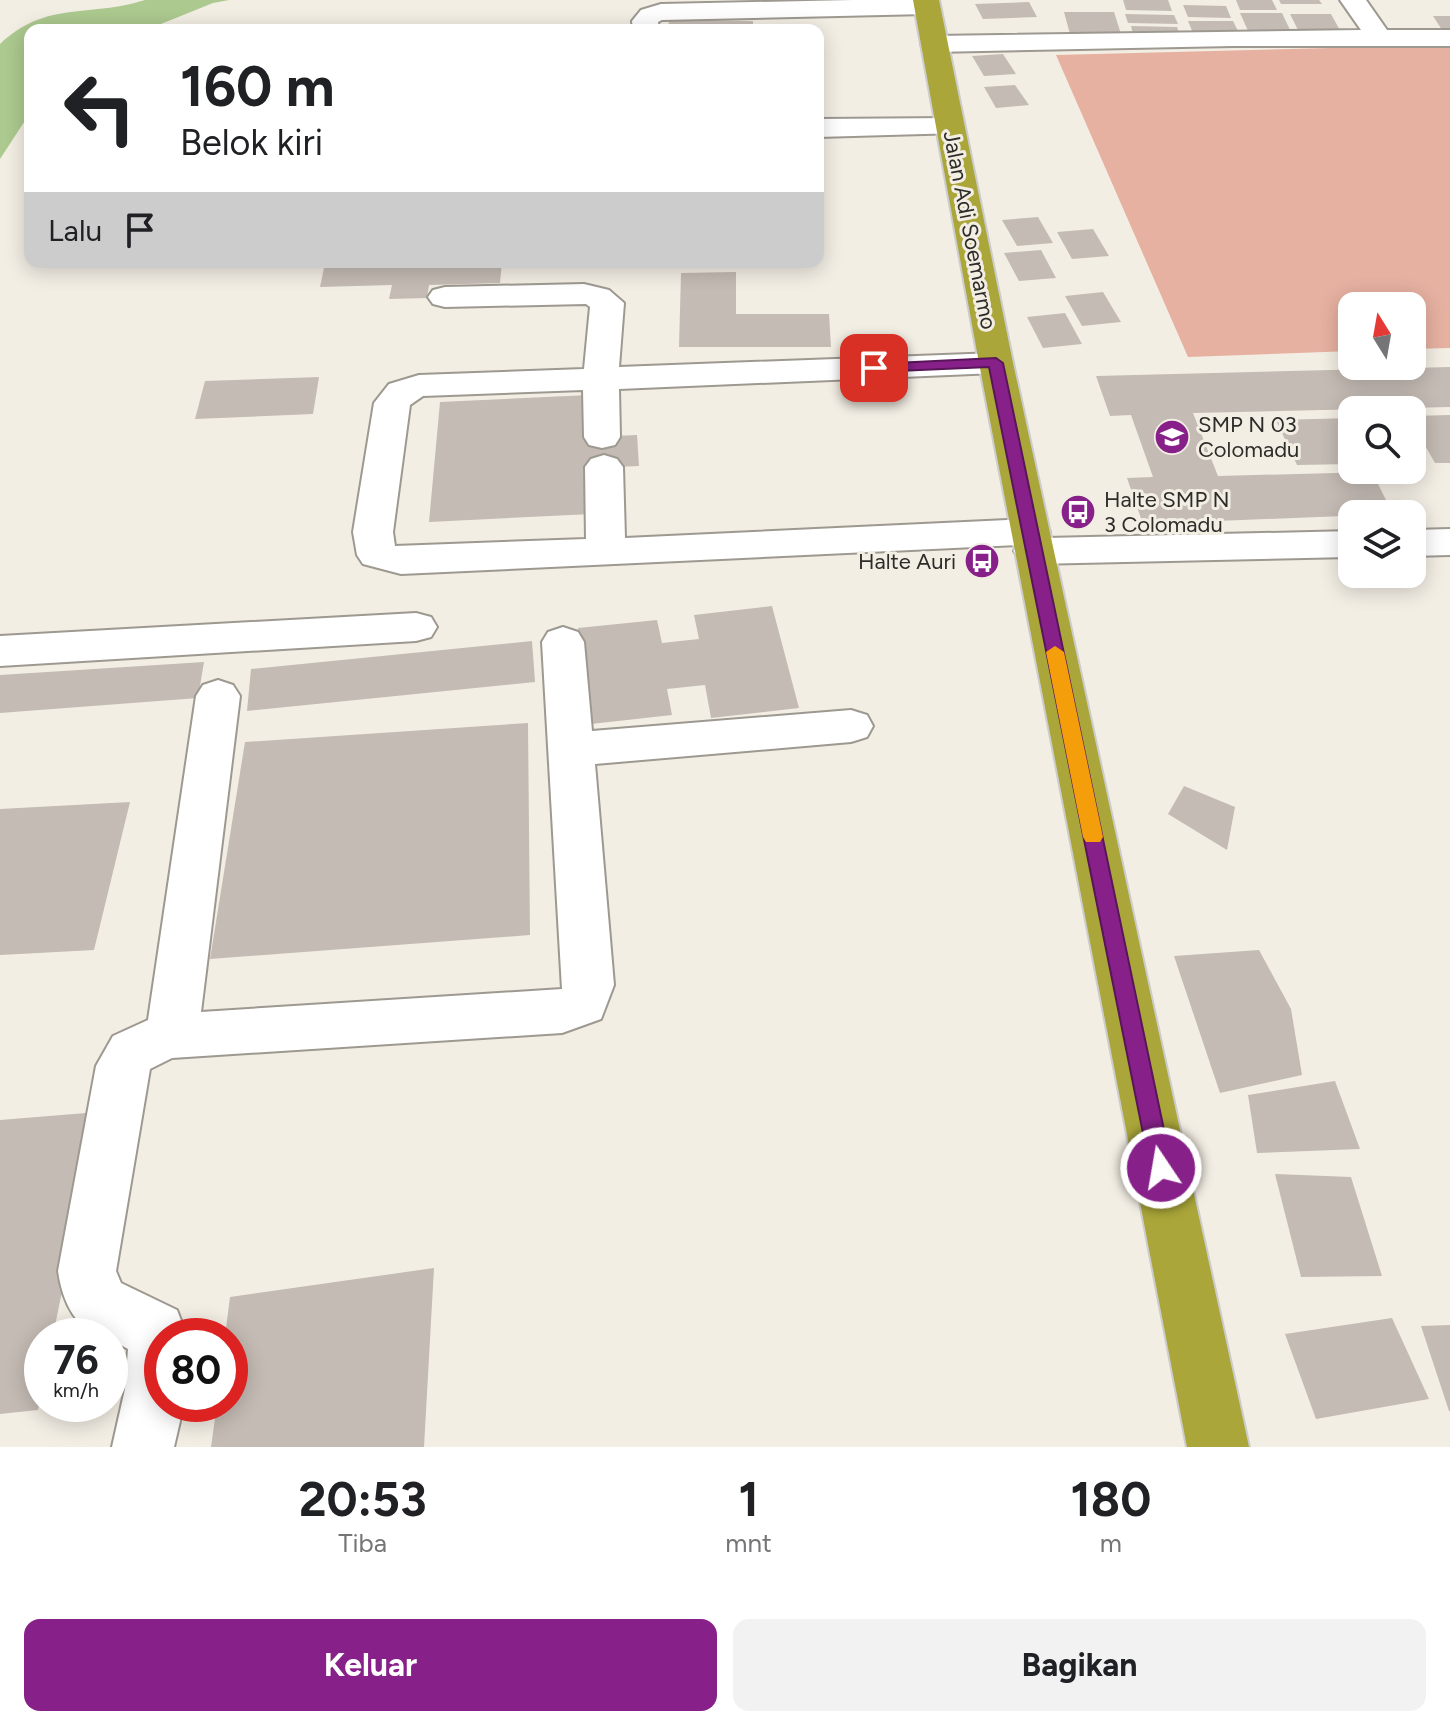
<!DOCTYPE html>
<html lang="id">
<style>
body{margin:0;font-family:Figtree,sans-serif;background:#f2f2f2;color:#202124;height:100vh;display:flex;flex-direction:column;font-size:30px;white-space:nowrap}
*{box-sizing:border-box;margin:0}
p{font-size:26px;color:#757577}
.icon{flex:none;width:44px;height:44px;fill:none;stroke:currentColor;stroke-width:2;stroke-linecap:round;stroke-linejoin:round}
.map{position:relative;height:1447px;overflow:hidden}
.panel{display:flex;flex-direction:column;background:#fff;flex:1}
.panel>*{flex:none}
.guide{position:absolute;left:24px;top:24px;width:800px;height:244px;border-radius:16px;box-shadow:0 4px 20px #0003;background:#fff;color:#202124;overflow:hidden}
.needle{width:52px;rotate:349deg}
.fabs{position:absolute;left:1338px;top:292px;display:grid;gap:16px}
.fabs a{display:grid;place-items:center;width:88px;height:88px;border-radius:16px;background:#fff;box-shadow:0 4px 20px #0003;font-size:40px}
.speed{position:absolute;left:24px;top:1318px;display:flex;gap:16px;font-size:40px;font-weight:700;text-align:center}
.speed>*{display:grid;place-content:center;width:104px;height:104px;border-radius:50%;background:#fff;box-shadow:0 4px 20px #0003;line-height:1}
.speed small{font-size:20px;font-weight:400}
.speed .limit{border:12px solid #d22;background:#fff;color:#111}
.pin{position:absolute;display:grid;place-items:center;width:68px;height:68px;color:#fff;margin:-34px;border-radius:16px;box-shadow:0 4px 12px #0006}
.me{position:absolute;width:88px;margin:-44px;rotate:348deg;stroke-linejoin:round;filter:drop-shadow(0 0 6px #0008)}
.turn{display:flex;align-items:center;gap:28px;height:168px;padding:0 24px;font-size:36px}
.turn .icon{width:104px;height:104px;stroke-width:2.5}
.turn b{display:block;font-size:56px;line-height:68px}
.then{display:flex;align-items:center;height:76px;padding:0 24px;background:#0003;gap:16px;font-size:30px}
.eta{display:flex;justify-content:space-evenly;align-items:center;height:136px;text-align:center}
.eta b{font-size:48px;font-weight:700;line-height:56px}
.cta{display:flex;gap:16px;margin-top:auto;padding:16px 24px}
.cta a{flex:1;height:92px;border-radius:16px;background:#872189;color:#fff;font-size:32px;font-weight:700;line-height:92px;text-align:center}
.cta a+a{background:#f2f2f2;color:#202124}
.map>svg:first-child{display:block}
.green{fill:#e6b1a1}
.water{fill:#acc98f}
.building{fill:#c4bbb4}
.lines{fill:none;stroke-linecap:round;stroke-linejoin:round}
.minor-casing{stroke:#9d9990;stroke-width:4}
.highway-casing{stroke:#cdcccc;stroke-width:4}
.minor{fill:#fff;fill-rule:evenodd}
.highway{fill:#aaa639;fill-rule:evenodd}
.route{fill:#872189;stroke:#581559;stroke-width:2}
.slow{fill:#f59e0b}
.labels{text-anchor:middle;dominant-baseline:central;stroke-width:6;stroke-linejoin:round;paint-order:stroke}
.street-label{font-size:22px;fill:#2e2c29;stroke:#f3eee4}
.poi-label{font-size:22px;fill:#2e2c29;stroke:#f3eee4;text-anchor:start}
</style>
<div class="map">
<svg width="1450" height="1447" viewBox="0 0 1450 1447">
<rect width="100%" height="100%" fill="#f3eee4"/>
<!-- green -->
<polygon class="green" points="1450,45 1450,348 1412,349 1412,306 1352,306 1352,351 1188,357 1056,55"/>
<!-- water -->
<path class="water" d="M 145,0 L 229,0 L 213,3 L 146,30 L 30,30 L 30,113 L 0,159 L 0,44 C 47,0 88,18 145,0 Z"/>
<!-- building -->
<g class="building">
<polygon points="1123,0 1168,0 1172,11 1126,10"/>
<polygon points="1236,0 1272,0 1277,10 1240,10"/>
<polygon points="1279,0 1319,0 1322,4 1281,4"/>
<polygon points="1029,2 1037,17 983,19 975,4"/>
<polygon points="1183,5 1226,6 1231,18 1188,17"/>
<polygon points="1064,12 1114,12 1121,34 1070,34"/>
<polygon points="1240,13 1282,13 1292,34 1249,33"/>
<polygon points="1125,14 1174,15 1178,24 1128,23"/>
<polygon points="1290,14 1331,14 1342,34 1300,34"/>
<polygon points="1433,16 1450,16 1450,33 1444,33"/>
<polygon points="669,20 753,21 753,30 668,30"/>
<polygon points="1188,21 1233,21 1239,33 1193,33"/>
<polygon points="1131,26 1177,27 1180,35 1133,34"/>
<polygon points="1003,54 1016,74 984,76 972,56"/>
<polygon points="1015,85 1029,105 996,108 984,87"/>
<polygon points="1038,217 1053,243 1017,246 1002,220"/>
<polygon points="1093,229 1109,256 1072,259 1057,232"/>
<polygon points="1041,250 1056,278 1019,281 1004,253"/>
<polygon points="502,262 500,283 429,285 427,298 389,299 392,285 320,287 325,263"/>
<polygon points="736,272 736,314 829,314 831,347 679,347 681,273"/>
<polygon points="1103,292 1121,322 1082,326 1065,296"/>
<polygon points="1065,313 1082,344 1043,348 1027,317"/>
<polygon points="1450,367 1450,407 1193,413 1218,476 1372,472 1393,514 1143,524 1127,478 1153,477 1131,415 1110,416 1096,376"/>
<polygon points="319,377 313,414 195,419 205,381"/>
<polygon points="589,395 590,437 637,435 639,466 590,468 592,514 429,522 440,402"/>
<polygon points="1450,415 1450,463 1435,463 1412,423 1412,416"/>
<polygon points="1352,418 1352,464 1297,465 1276,420"/>
<polygon points="772,606 799,708 711,718 705,685 667,689 672,715 591,724 578,628 657,620 662,643 699,639 694,615"/>
<polygon points="532,641 535,682 247,711 251,669"/>
<polygon points="204,662 198,698 0,713 0,675"/>
<polygon points="528,723 530,935 210,959 245,742"/>
<polygon points="1184,786 1235,807 1227,850 1168,814"/>
<polygon points="130,802 94,950 0,955 0,809"/>
<polygon points="1259,950 1291,1009 1302,1075 1220,1093 1174,956"/>
<polygon points="1335,1081 1360,1149 1257,1153 1248,1095"/>
<polygon points="98,1112 53,1336 42,1336 42,1388 38,1410 0,1414 0,1120"/>
<polygon points="1275,1174 1351,1177 1382,1276 1301,1277"/>
<polygon points="434,1268 424,1447 211,1447 217,1404 230,1404 230,1336 225,1336 230,1297"/>
<polygon points="1392,1318 1429,1399 1316,1419 1285,1334"/>
<polygon points="1450,1325 1450,1411 1449,1411 1421,1326"/>
</g>
<g class="lines">
<defs>
<g id="minor">
<polygon points="852,0 934,0 940,6 936,11 927,14 662,20 658,22 659,30 633,30 632,21 641,10 661,4"/>
<polygon points="1340,0 1366,0 1387,30 1450,30 1450,46 1233,46 934,52 925,50 921,44 925,38 934,36 1361,30"/>
<polygon points="950,118 960,121 964,127 960,133 818,137 818,119"/>
<polygon points="584,284 609,290 624,303 619,367 996,353 1008,356 1013,363 1008,370 996,373 619,389 620,437 615,445 602,448 589,445 584,437 583,390 423,396 410,405 393,532 395,546 586,539 585,467 591,459 604,455 617,459 623,467 625,538 1030,519 1044,523 1050,532 1046,538 1352,531 1352,557 1034,564 1020,560 1014,551 1018,545 401,574 363,564 357,555 353,532 374,403 389,384 419,375 584,369 590,307 586,304 445,307 433,304 428,297 433,290 445,287"/>
<polygon points="1450,529 1450,555 1412,556 1412,530"/>
<polygon points="416,613 431,617 437,627 431,637 416,641 0,666 0,636"/>
<path d="M 563,627 L 578,632 L 584,642 L 592,731 L 851,710 L 867,715 L 873,726 L 867,737 L 851,742 L 595,764 L 614,985 L 601,1019 L 562,1033 L 172,1058 L 150,1069 L 116,1271 L 121,1283 L 177,1310 L 187,1336 L 162,1336 L 162,1404 L 184,1404 L 174,1447 L 112,1447 L 125,1389 L 128,1349 L 110,1339 L 110,1336 C 76,1335 62,1300 58,1271 L 96,1066 L 113,1036 L 148,1020 L 196,696 L 203,685 L 218,680 L 233,685 L 240,696 L 201,1012 L 562,989 L 542,642 L 548,632 Z"/>
</g>
<polygon id="highway" points="913,0 939,0 1013,363 1249,1447 1187,1447 979,363"/>
</defs>
<!-- minor casing -->
<use href="#minor" class="minor-casing"/>
<!-- highway casing -->
<use href="#highway" class="highway-casing"/>
<!-- minor -->
<use href="#minor" class="minor"/>
<!-- highway -->
<use href="#highway" class="highway"/>
</g>
<!-- route -->
<polygon class="route" points="996,358 1003,363 1172,1168 1169,1175 1161,1178 1153,1175 1150,1168 989,367 874,372 867,368 874,364"/>
<!-- slow -->
<polygon class="slow" points="1055,646 1064,652 1103,837 1100,842 1086,842 1083,837 1046,652"/>
<!-- icons -->
<defs>
<symbol id="school-disc" viewBox="-11 -11 22 22"><circle r="9.5" fill="#872189" stroke="#f3eee4"/><path d="M0-5L7-2L0 1L-7-2ZM-4 1L0 2.5L4 1V4Q0 6-4 4Z" fill="#fff"/></symbol>
<symbol id="bus-disc" viewBox="-11 -11 22 22"><circle r="9.5" fill="#872189" stroke="#f3eee4"/><path d="M-5-6H5V4H4V6H2V4H-2V6H-4V4H-5ZM-3.5-4V0h7V-4ZM-3.5 1.2v1.5H-2V1.2ZM2 1.2v1.5H3.5V1.2Z" fill="#fff"/></symbol>
</defs>
<g fill-rule="evenodd">
<use href="#school-disc" x="1152" y="417" width="40" height="40"/>
<use href="#bus-disc" x="1058" y="492" width="40" height="40"/>
<use href="#bus-disc" x="962" y="541" width="40" height="40"/>
</g>
<g class="labels">
<!-- street labels -->
<g class="street-label">
<text transform="translate(970 230) rotate(79)">Jalan Adi Soemarmo</text>
</g>
<!-- poi labels -->
<g class="poi-label">
<text x="1198" y="424">SMP N 03<tspan x="1198" dy="25">Colomadu</tspan></text>
<text x="1104" y="499">Halte SMP N<tspan x="1104" dy="25">3 Colomadu</tspan></text>
<text x="956" y="561" text-anchor="end">Halte Auri</text>
</g>
</g>
</svg>
<div class="fabs">
<a><svg class="needle" viewBox="-14 -14 28 28"><path d="M0-13l5 13h-10z" fill="#e53935"/><path d="M0 13l5-13h-10z" fill="#757577"/></svg></a>
<a><svg class="icon" aria-label="search" viewBox="0 0 24 24"><circle cx="10" cy="10" r="6"/><path d="M15 15l6 6"/></svg></a>
<a><svg class="icon" aria-label="layers" viewBox="0 0 24 24"><path d="M12 4l9 5-9 5-9-5zM3 14l9 5 9-5"/></svg></a>
</div>
<div class="speed"><div>76<small>km/h</small></div><div class="limit">80</div></div>
<div class="pin" style="left:874px;top:368px;background:#d93025"><svg class="icon" aria-label="arrive" viewBox="0 0 24 24"><path d="M6 21V4h12l-3 4 3 4H6"/></svg></div>
<svg class="me" style="left:1161px;top:1168px" viewBox="-20 -20 40 40"><circle r="17" fill="#872189" stroke="#fff" stroke-width="3"/><path d="M0-11L8 9 0 5-8 9z" fill="#fff"/></svg>
<div class="guide">
<div class="turn"><svg class="icon" aria-label="left" viewBox="0 0 24 24"><path d="M17 20v-9H6M10 6l-5 5 5 5"/></svg><div><b>160 m</b>Belok kiri</div></div>
<div class="then">Lalu<svg class="icon" aria-label="arrive" viewBox="0 0 24 24"><path d="M6 21V4h12l-3 4 3 4H6"/></svg></div>
</div>
</div>
<section class="panel">
<div class="eta">
<div><b>20:53</b><p>Tiba</p></div>
<div><b>1</b><p>mnt</p></div>
<div><b>180</b><p>m</p></div>
</div>
<div class="cta"><a>Keluar</a><a>Bagikan</a></div>
</section>
